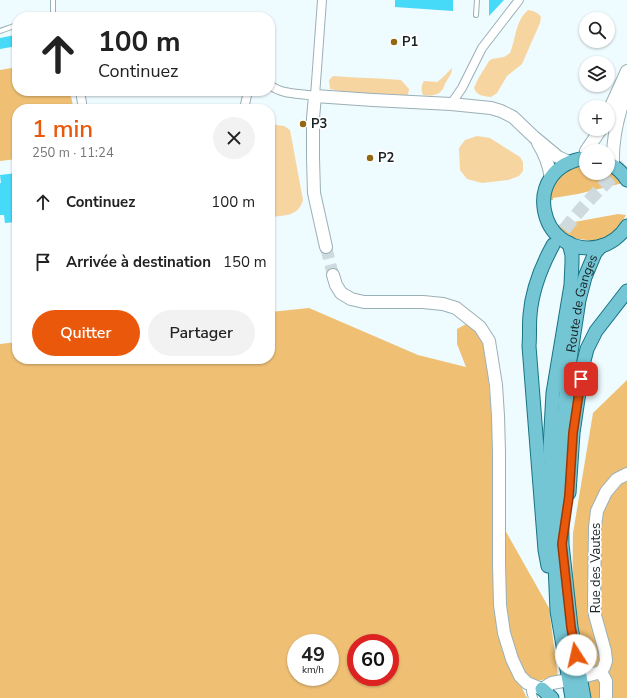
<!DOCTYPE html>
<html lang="fr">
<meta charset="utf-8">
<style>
body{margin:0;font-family:"Nunito Sans",sans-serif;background:#f2f2f2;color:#222;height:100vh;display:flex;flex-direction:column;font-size:15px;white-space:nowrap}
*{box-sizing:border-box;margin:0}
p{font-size:13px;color:#767676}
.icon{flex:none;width:22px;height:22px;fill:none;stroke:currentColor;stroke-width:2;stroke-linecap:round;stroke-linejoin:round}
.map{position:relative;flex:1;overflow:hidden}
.sheet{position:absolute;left:12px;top:104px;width:263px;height:260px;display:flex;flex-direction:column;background:#fff;border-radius:16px;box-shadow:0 1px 3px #0004}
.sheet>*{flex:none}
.banner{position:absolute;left:12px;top:12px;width:263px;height:84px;border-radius:16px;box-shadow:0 1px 3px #0004;background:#fff;color:#222;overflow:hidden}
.controls{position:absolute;left:579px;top:12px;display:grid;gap:8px}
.controls a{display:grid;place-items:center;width:36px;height:36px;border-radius:50%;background:#fff;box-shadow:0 1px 3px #0004;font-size:20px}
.speed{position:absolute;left:287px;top:634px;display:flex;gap:8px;font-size:20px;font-weight:700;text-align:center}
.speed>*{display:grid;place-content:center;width:52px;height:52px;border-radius:50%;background:#fff;box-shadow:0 1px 3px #0004;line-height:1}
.speed small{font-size:10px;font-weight:400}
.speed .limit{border:6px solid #d22;background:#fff;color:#111}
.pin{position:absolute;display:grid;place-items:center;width:34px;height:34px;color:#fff;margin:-17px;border-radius:8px;box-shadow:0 2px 6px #0006}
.me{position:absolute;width:44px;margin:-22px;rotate:350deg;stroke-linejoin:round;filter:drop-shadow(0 0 3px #0008)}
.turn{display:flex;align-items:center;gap:14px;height:84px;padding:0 20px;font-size:18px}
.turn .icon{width:52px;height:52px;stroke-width:2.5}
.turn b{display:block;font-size:28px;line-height:34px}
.round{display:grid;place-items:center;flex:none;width:42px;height:42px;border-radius:21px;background:#f2f2f2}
.headline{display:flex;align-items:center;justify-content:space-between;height:68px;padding:0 20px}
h1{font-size:24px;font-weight:600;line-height:30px;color:#ea580c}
.action{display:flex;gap:8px;margin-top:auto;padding:8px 20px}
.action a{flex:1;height:46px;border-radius:24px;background:#ea580c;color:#fff;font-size:16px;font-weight:600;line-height:46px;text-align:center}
.action a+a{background:#f2f2f2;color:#222}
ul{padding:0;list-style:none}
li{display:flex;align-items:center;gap:12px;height:60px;padding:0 20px}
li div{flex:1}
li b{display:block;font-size:15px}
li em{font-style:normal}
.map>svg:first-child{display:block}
.green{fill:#efc074;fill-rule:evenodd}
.water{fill:#f7d5a1}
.building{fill:#46d9f8}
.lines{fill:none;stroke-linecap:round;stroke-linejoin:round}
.secondary-tunnel{stroke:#cedade;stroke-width:12;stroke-dasharray:12 6;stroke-linecap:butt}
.primary-tunnel{stroke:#cedade;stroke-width:13;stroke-dasharray:13 6;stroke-linecap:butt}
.lane-casing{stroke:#9ab0b6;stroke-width:6}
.street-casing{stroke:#9ab0b6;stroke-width:10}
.secondary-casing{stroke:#9ab0b6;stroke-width:14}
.primary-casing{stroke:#187485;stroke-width:15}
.lane{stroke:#fff;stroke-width:4}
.street{stroke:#fff;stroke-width:8}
.secondary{stroke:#fff;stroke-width:12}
.primary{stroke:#74c6d5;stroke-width:13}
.route-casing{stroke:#983908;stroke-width:10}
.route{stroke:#ea580c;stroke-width:7}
.poi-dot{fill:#936813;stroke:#fff;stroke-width:1.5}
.labels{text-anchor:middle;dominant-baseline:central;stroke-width:3.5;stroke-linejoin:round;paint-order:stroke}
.poi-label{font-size:13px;font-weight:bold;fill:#192224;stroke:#fff;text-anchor:start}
.street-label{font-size:13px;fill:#192224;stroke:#fff}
</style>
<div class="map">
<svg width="627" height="698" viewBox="0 0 627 698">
<rect width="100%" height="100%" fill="#eefbff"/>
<!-- green -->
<g class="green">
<polygon points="17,67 17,91 70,91 73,106 71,109 17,109 17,159 0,161 0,70"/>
<polygon points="586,163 586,173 608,173 608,168 623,183 578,194 553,198 553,200 550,200 552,189 557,180 569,168"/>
<path d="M 618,214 L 626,215 L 619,228 L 604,239 L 590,241 C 586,239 581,240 577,239 C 570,238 562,232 558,225 Z"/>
<path d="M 309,308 L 418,355 L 466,367 L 457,344 L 457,329 L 466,324 L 472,328 L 479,333 L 489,362 L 488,368 L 489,387 L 491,405 L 493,414 L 496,514 L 549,608 L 558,677 L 520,684 L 527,698 L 0,698 L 0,344 L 17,342 L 17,359 L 270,359 L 270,312 ZM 296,643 L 330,643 L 330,677 L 296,677 ZM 356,643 L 390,643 L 390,677 L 356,677 Z"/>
<polygon points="627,380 627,698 571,698 573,533 593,413"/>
</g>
<!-- water -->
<g class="water">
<path d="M 528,10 C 533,11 538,12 541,17 L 540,23 L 522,64 L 507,76 L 497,93 L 491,97 C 483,96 477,96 474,88 L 478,79 L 489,61 L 492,59 L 504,57 L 510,53 C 516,39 515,21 528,10 Z"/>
<path d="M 452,68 C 452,74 449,77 446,82 C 444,85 444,89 441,91 C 437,96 429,96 423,95 C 421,90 421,86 424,81 L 437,82 L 441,79 Z"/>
<path d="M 333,76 C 356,78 378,78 401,80 L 409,89 L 408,95 L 397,96 L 340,91 L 330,89 L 329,80 Z"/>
<path d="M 270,124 L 284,126 L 290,130 L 303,200 C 298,217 285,215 270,217 Z"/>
<polygon points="477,136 490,138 520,157 523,162 523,171 519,176 508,180 482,183 467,179 460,170 459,148 465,140"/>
</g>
<!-- building -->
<g class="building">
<polygon points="395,0 453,0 453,11 395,7"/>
<polygon points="489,0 504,0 489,16"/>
<polygon points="15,35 17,46 0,49 0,38"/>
<polygon points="17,173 17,222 5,223 4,215 0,215 0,183 1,183 0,175"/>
</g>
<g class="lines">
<!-- secondary-tunnel -->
<polyline class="secondary-tunnel" points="326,247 333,275"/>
<!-- primary-tunnel -->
<path class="primary-tunnel" d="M 553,245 C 574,215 599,188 627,164"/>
<defs>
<g id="lane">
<polyline points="53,0 53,17"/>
<polyline points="476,15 477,0"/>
<polyline points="0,31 17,25"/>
</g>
<g id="street">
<path d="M 270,85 C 282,95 300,93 315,96 L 322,0"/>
<polyline points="80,91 83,109"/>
<polyline points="451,104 462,88 482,48 519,0"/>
<polyline points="244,109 248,91"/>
<polyline points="532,685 531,691 533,698"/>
</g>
<g id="secondary">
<polyline points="608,113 627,71"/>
<path d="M 538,143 C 545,154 549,165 551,178"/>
<polyline points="586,151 601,129"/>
<path d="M 613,165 C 612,140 618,114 627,90"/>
<polyline points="326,247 314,193 313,158 313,118 315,96 373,100 451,104 491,108 501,111 513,117 534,137 558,157 569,162"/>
<polyline points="333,275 336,285 341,293 351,299 364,302 423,302 443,304 456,308 480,327 489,341 496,385 498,416 499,452 499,563 500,605 504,633 512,659 520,676 527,683 542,689 552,683 563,681"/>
<polyline points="601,672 604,667 606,661 605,651 595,615 594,601 595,527 597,511 606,492 617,479 627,474"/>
<polyline points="601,672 606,681 606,698"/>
<polyline points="586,676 601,672"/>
</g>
<g id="primary">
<path d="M 586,158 C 519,167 538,258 598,247 C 610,244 621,236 627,226"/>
<path d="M 608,163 C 616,167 622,172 627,180"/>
<polyline points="569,243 572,255 572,262 571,285 553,393 550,447 557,611 572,698"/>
<polyline points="569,493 573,433 583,365 587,349 596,331 627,291"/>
<path d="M 548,566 L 545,550 L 529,346 C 530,336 529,325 530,315 C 532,290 541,267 553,245"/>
<polyline points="542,689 552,698"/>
<path id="s1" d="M 584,698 L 571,627 L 562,544 L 561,460 L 567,379 L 579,300 L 585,277 L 595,253 L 601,246"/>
</g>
</defs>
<!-- lane casing -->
<use href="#lane" class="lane-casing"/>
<!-- street casing -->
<use href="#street" class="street-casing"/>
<!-- secondary casing -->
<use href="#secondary" class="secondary-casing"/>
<!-- primary casing -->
<use href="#primary" class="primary-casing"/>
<!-- lane -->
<use href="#lane" class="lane"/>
<!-- street -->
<use href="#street" class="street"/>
<!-- secondary -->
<use href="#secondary" class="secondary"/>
<!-- primary -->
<use href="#primary" class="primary"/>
</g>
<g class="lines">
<defs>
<polyline id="route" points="576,655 571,627 562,544 569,496 573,433 581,379"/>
</defs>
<!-- route casing -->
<use href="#route" class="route-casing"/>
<!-- route -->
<use href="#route" class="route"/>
</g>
<!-- markers -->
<g class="poi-dot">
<circle cx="394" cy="42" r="4"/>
<circle cx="303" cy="124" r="4"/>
<circle cx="370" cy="158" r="4"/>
</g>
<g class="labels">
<!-- poi labels -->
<g class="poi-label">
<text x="402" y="42">P1</text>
<text x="311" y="124">P3</text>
<text x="378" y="158">P2</text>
</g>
<!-- street labels -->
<g class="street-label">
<text stroke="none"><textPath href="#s1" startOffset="398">Route de Ganges</textPath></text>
<text transform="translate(596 568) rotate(-90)">Rue des Vautes</text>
</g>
</g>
</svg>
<div class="controls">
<a><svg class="icon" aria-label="search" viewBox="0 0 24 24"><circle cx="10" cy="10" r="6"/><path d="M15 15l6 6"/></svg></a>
<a><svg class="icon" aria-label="layers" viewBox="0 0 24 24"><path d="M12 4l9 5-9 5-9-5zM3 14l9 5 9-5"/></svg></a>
<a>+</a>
<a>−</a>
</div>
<div class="speed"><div>49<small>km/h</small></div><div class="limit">60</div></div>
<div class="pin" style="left:581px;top:379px;background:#d93025"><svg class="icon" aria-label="arrive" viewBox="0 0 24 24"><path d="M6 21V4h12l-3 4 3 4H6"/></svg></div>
<svg class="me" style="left:576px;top:655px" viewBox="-20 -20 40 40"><circle r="19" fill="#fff"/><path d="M0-13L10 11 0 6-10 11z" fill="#ea580c"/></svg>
<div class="banner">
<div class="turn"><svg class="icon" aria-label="ahead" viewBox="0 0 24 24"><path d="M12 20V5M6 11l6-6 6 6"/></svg><div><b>100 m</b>Continuez</div></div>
</div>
<section class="sheet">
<div class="headline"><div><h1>1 min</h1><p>250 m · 11:24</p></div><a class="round"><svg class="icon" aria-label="close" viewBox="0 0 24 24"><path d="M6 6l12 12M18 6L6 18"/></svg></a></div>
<ul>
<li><svg class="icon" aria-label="ahead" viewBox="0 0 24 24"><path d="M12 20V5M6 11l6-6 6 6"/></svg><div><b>Continuez</b></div><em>100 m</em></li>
<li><svg class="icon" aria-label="arrive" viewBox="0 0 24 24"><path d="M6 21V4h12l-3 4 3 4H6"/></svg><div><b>Arrivée à destination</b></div><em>150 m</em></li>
</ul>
<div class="action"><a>Quitter</a><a>Partager</a></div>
</section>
</div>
